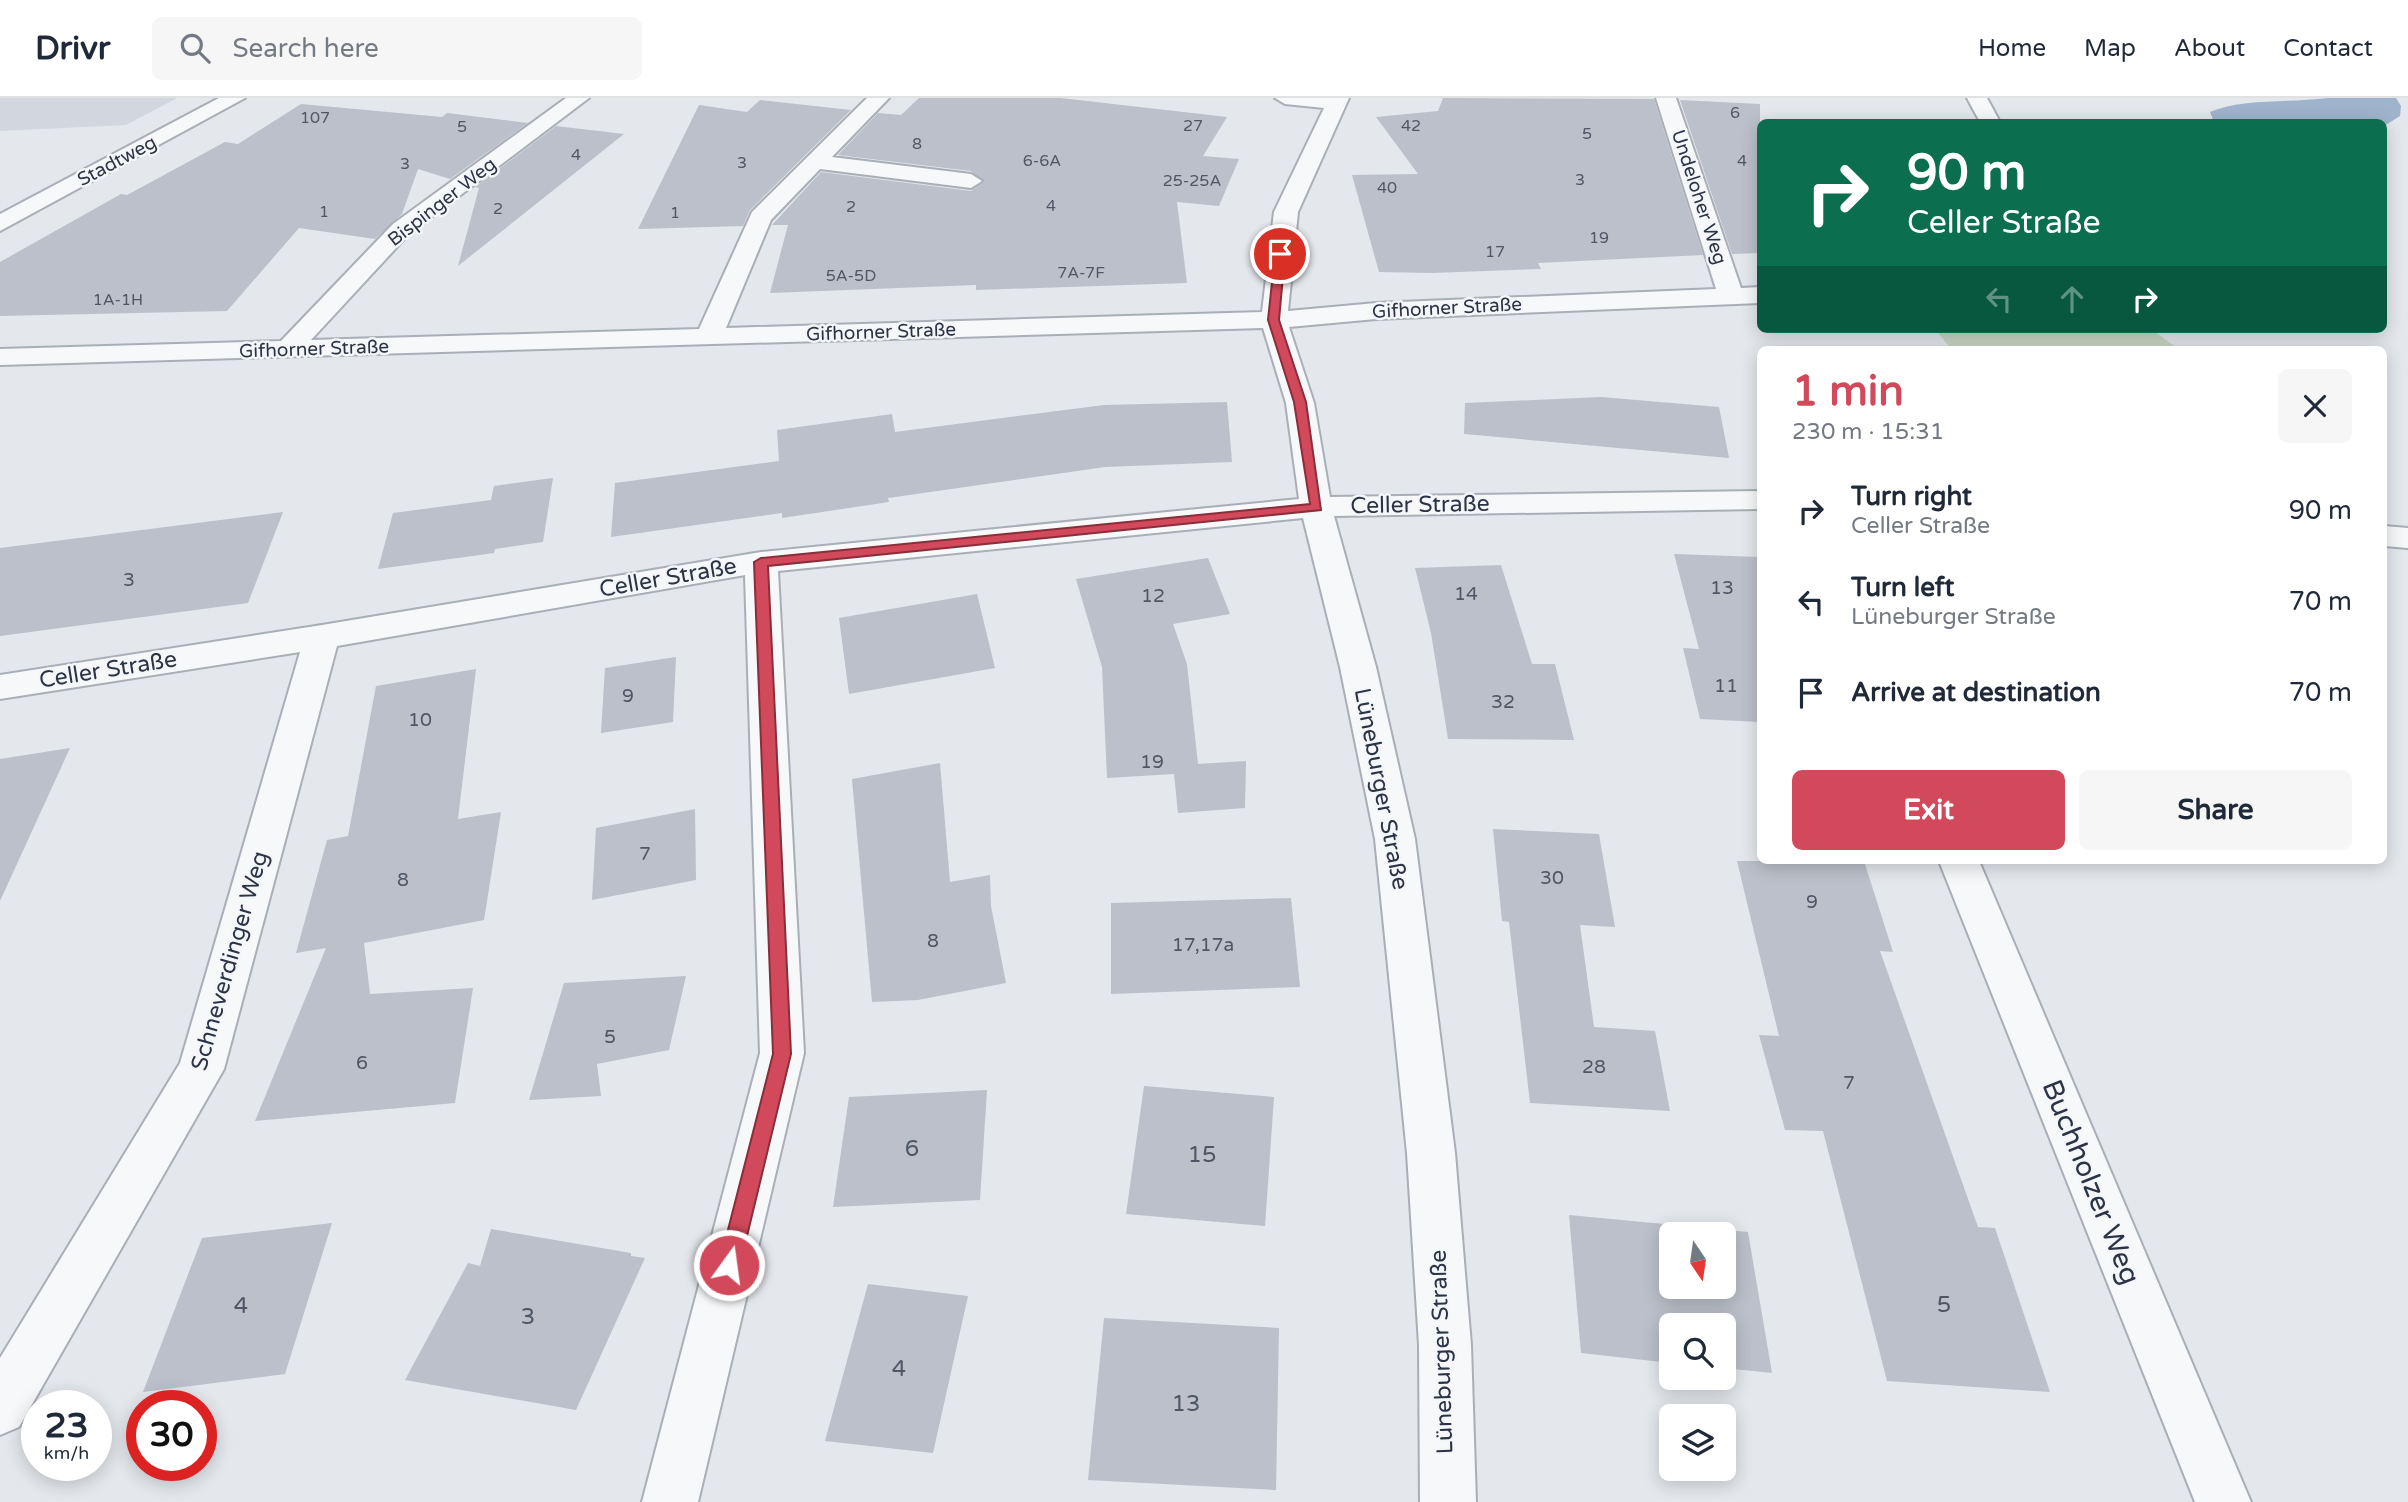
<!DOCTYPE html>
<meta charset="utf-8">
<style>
body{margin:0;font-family:"Varela Round",sans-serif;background:#f6f6f7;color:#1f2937;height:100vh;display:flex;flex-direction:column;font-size:26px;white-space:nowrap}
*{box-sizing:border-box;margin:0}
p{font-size:23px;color:#747a83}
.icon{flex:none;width:38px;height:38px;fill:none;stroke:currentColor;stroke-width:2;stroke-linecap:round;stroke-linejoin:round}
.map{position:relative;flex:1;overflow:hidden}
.drawer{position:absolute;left:1757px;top:248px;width:630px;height:518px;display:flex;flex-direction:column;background:#fff;border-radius:10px;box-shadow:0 4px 18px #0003}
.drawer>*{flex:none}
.top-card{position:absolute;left:1757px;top:21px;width:630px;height:214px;border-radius:10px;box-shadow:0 4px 18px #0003;background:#0b6e4f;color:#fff;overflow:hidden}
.needle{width:46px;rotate:167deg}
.fabs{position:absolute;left:1659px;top:1124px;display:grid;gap:14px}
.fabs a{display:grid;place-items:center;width:77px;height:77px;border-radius:10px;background:#fff;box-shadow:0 4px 18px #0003;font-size:35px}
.speed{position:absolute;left:21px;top:1292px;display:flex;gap:14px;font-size:35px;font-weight:700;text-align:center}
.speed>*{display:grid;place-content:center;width:91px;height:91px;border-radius:50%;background:#fff;box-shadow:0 4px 18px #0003;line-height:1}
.speed small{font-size:18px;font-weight:400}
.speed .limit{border:10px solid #d22;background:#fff;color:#111}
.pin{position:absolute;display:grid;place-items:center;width:60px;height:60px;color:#fff;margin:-30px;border:4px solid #fff;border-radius:50%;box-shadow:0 2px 7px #0007}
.me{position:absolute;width:77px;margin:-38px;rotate:14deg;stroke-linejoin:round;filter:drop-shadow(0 0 5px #0008)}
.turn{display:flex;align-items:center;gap:24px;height:147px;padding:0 35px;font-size:32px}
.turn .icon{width:91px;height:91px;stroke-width:2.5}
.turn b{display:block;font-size:49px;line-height:60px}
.lanes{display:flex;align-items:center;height:66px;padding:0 35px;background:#0003;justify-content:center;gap:35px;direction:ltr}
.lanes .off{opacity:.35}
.round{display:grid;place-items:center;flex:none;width:74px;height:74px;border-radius:10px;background:#f6f6f7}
.head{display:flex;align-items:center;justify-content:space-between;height:119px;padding:0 35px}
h1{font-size:42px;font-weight:700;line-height:52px;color:#d1495b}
.cta{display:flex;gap:14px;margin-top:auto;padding:14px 35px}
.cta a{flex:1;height:80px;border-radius:10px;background:#d1495b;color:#fff;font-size:28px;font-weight:700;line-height:80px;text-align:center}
.cta a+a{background:#f6f6f7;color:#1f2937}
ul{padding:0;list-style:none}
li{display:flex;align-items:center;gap:21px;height:91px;padding:0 35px}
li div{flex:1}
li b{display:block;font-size:26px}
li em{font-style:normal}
header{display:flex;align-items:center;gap:42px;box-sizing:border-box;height:98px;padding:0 35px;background:#fff;border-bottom:2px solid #e0e1e3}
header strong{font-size:33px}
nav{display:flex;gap:38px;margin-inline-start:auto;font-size:24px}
.search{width:490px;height:63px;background:#f6f6f7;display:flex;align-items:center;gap:18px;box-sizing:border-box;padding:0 24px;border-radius:10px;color:#747a83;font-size:26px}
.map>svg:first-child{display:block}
.built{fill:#d2d6de}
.green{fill:#c9d6c5}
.water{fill:#9fb4cc}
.building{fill:#bbc0ca;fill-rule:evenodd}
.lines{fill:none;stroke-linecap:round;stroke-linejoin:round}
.minor-casing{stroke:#a9aeb7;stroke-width:4}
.minor{fill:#f7f8fa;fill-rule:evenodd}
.route{fill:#d1495b;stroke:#882f3b;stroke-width:2}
.labels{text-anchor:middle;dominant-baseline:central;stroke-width:5;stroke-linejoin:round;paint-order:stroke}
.far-number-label{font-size:16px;fill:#4f5766}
.far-street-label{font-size:19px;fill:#2b3445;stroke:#f4f6f9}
.number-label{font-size:19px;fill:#4f5766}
.street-label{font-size:23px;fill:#2b3445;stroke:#f4f6f9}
.near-number-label{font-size:23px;fill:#4f5766}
.near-street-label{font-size:28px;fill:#2b3445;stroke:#f4f6f9}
</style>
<header>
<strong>Drivr</strong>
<div class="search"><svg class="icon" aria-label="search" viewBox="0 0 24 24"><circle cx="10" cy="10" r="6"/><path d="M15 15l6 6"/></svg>Search here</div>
<nav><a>Home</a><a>Map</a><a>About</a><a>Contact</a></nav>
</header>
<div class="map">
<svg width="2408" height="1404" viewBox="0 0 2408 1404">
<rect width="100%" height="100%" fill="#e4e7ec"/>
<!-- built -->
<polygon class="built" points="0,0 177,0 126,27 0,33"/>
<!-- green -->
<polygon class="green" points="1935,231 2151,231 2180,252 1952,252"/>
<!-- water -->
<path class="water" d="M 2328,0 L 2396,0 L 2401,8 L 2400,18 L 2384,28 L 2384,24 L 2214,24 L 2210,14 C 2242,0 2291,5 2328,0 Z"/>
<!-- building -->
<g class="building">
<polygon points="919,0 1061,0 1227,19 1203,58 1239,61 1219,108 1177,104 1187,185 976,192 976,187 770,195 788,127 772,127 821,74 971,93 984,84 971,73 838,57 878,15 901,17"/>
<polygon points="1443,0 1654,1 1703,157 1538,165 1541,171 1432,175 1379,174 1352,77 1418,76 1376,19 1438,13"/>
<polygon points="760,2 851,12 750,112 743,128 638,131 699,7 747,14"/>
<polygon points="1680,2 1760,6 1760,155 1732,156"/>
<polygon points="301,6 442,19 447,15 528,25 450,81 418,71 402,116 375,141 299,130 227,213 0,218 0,164 121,96 127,97 225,44 238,46"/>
<polygon points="556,28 624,36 458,168 479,90 475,89"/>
<polygon points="1601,299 1719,309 1729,360 1464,336 1465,305"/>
<polygon points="1227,304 1232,364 1105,369 888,400 889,404 782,420 782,415 611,439 615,385 779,363 777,332 892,316 895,334 1104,307"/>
<polygon points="553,380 543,444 495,451 494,455 378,471 393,415 491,402 494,388"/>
<polygon points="283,414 248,505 0,538 0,450"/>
<polygon points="1674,456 1760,459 1760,624 1700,621 1683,550 1699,551"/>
<polygon points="1208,460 1230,516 1173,526 1187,566 1198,666 1246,663 1245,710 1178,715 1174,676 1107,680 1102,569 1076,481"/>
<polygon points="1501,467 1532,566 1555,566 1574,642 1448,641 1431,535 1415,470"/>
<polygon points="977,496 995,570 849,596 839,520"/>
<polygon points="676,559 673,624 601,635 605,570"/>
<polygon points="476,571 458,721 501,714 484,822 364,845 370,896 473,890 455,1005 255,1023 326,850 296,855 327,742 348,738 376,588"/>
<polygon points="70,650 0,803 0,661"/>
<polygon points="940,665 950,784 990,777 991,808 1006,885 918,902 872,904 852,681"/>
<polygon points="695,711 696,782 592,802 596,730"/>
<polygon points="1493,731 1599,736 1615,829 1580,827 1594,929 1655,933 1670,1013 1530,1005 1509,824 1502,823"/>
<polygon points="1737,763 1864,763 1893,854 1880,853 1978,1129 1995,1130 2050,1294 1887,1283 1823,1033 1785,1032 1759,937 1779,938"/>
<polygon points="1291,800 1300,889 1111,896 1111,805"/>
<polygon points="686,878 669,952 597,966 601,998 529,1002 564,885"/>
<polygon points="1144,988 1274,999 1265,1128 1126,1116"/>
<polygon points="987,992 980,1102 833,1109 849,999"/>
<path d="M 1569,1117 L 1748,1134 L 1772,1275 L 1724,1270 L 1724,1227 L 1671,1227 L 1671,1265 L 1581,1255 ZM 1671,1136 L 1724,1136 L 1724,1188 L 1671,1188 Z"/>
<polygon points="332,1125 285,1276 143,1294 202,1140"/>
<polygon points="491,1131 631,1155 631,1158 645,1160 576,1312 405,1282 468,1165 480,1168"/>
<polygon points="868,1186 968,1198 933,1355 825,1343"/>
<polygon points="1104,1220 1279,1230 1276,1392 1088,1382"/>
</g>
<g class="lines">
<defs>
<g id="minor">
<polygon points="219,0 245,0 0,133 0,116"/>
<polygon points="566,0 589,0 409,136 311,242 699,231 752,114 867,0 889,0 832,59 971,76 982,83 971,90 820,71 771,122 726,230 1262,214 1274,114 1324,10 1285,6 1275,0 1349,0 1298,114 1288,213 1376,205 1716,191 1656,0 1676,0 1741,190 1760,189 1760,205 1376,221 1289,229 1314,305 1330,399 1760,393 1760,411 1334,418 1376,569 1415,741 1455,1055 1471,1247 1476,1404 1420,1404 1419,1247 1407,1055 1375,741 1340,569 1303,420 778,473 804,955 698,1404 642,1404 760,955 745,477 337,548 224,971 19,1329 0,1337 0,1260 180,965 300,554 0,601 0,577 322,527 761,454 1299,401 1286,305 1263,230 0,267 0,251 281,243 393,126"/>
<polygon points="1967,0 1987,0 2000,24 1980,24"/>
<polygon points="2384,428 2408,430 2408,450 2384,448"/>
<polygon points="1939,763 1979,763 2251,1404 2195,1404"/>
</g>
</defs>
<!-- minor casing -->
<use href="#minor" class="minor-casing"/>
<!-- minor -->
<use href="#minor" class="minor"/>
</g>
<!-- route -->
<polygon class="route" points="1280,153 1285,156 1279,222 1306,304 1321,412 768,468 791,956 740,1167 737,1174 729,1177 722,1174 719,1167 773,956 754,464 761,460 1310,406 1294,304 1268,222 1275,156"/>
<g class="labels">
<!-- far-number labels -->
<g class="far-number-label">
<text x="1735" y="15">6</text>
<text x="315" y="20">107</text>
<text x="1193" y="28">27</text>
<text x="1411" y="28">42</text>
<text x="462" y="29">5</text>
<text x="1587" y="36">5</text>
<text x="917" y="46">8</text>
<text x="576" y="57">4</text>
<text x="1042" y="63">6-6A</text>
<text x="1742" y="63">4</text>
<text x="742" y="65">3</text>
<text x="405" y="66">3</text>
<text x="1580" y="82">3</text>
<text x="1192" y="83">25-25A</text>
<text x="1387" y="90">40</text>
<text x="1051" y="108">4</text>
<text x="851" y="109">2</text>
<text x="498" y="111">2</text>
<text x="324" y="114">1</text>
<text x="675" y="115">1</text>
<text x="1599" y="140">19</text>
<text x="1495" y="154">17</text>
<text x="1081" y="175">7A-7F</text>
<text x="851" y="178">5A-5D</text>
<text x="118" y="202">1A-1H</text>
</g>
<!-- far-street labels -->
<g class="far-street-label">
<text transform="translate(117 63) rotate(-28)">Stadtweg</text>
<text transform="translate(1699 99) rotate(72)">Undeloher Weg</text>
<text transform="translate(442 104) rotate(-38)">Bispinger Weg</text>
<text transform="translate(1447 210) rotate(-3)">Gifhorner Straße</text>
<text transform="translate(881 234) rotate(-2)">Gifhorner Straße</text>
<text transform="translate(314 251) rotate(-2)">Gifhorner Straße</text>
</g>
<!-- number labels -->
<g class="number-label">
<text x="129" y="482">3</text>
<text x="1722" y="490">13</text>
<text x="1466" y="496">14</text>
<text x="1153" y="498">12</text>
<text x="1726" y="588">11</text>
<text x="628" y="598">9</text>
<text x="1503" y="604">32</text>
<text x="420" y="622">10</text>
<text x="1152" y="664">19</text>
<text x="645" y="756">7</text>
<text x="1552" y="780">30</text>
<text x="403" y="782">8</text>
<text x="1812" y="804">9</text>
<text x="933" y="843">8</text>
<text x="1203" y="847">17,17a</text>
<text x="610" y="939">5</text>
<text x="362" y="965">6</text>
<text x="1594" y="969">28</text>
<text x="1849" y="985">7</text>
</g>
<!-- street labels -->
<g class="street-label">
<text transform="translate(1420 407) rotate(-1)">Celler Straße</text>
<text transform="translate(668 480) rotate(-10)">Celler Straße</text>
<text transform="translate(108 572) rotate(-9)">Celler Straße</text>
<text transform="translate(1381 691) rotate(79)">Lüneburger Straße</text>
<text transform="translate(230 863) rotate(-74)">Schneverdinger Weg</text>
<text transform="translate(1442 1254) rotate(-92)">Lüneburger Straße</text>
</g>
<!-- near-number labels -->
<g class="near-number-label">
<text x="912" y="1051">6</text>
<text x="1202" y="1057">15</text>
<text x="1944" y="1207">5</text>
<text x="241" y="1208">4</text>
<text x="528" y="1219">3</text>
<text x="899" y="1271">4</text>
<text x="1186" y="1306">13</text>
</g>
<!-- near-street labels -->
<g class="near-street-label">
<text transform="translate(2091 1084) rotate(68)">Buchholzer Weg</text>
</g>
</g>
</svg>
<div class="fabs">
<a><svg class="needle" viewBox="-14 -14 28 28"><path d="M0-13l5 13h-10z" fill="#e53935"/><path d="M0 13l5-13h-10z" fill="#747a83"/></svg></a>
<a><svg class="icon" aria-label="search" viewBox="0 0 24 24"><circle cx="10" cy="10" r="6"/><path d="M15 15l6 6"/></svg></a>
<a><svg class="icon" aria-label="layers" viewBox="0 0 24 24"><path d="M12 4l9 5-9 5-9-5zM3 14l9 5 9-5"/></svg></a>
</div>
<div class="speed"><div>23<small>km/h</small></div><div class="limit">30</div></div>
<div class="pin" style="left:1280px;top:156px;background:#d93025"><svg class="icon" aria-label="arrive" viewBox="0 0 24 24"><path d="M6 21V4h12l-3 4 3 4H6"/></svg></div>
<svg class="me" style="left:729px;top:1167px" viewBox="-20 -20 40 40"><circle r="17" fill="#d1495b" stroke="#fff" stroke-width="3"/><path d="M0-11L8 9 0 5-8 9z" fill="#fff"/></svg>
<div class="top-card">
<div class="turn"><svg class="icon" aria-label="right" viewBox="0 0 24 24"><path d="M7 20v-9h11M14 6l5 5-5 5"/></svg><div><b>90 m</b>Celler Straße</div></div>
<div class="lanes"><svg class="icon off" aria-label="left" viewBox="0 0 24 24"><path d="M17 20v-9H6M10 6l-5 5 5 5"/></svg><svg class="icon off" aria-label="ahead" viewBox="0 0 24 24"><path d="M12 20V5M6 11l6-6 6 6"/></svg><svg class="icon" aria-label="right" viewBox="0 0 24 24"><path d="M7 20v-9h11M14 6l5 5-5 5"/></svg></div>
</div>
<section class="drawer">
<div class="head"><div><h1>1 min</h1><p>230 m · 15:31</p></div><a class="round"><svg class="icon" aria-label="close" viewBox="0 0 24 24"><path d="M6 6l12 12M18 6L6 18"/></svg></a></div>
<ul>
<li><svg class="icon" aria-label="right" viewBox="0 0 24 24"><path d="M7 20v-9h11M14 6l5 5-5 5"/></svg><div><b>Turn right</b><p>Celler Straße</p></div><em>90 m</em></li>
<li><svg class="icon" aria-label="left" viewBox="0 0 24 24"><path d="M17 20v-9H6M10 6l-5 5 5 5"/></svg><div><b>Turn left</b><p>Lüneburger Straße</p></div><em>70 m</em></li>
<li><svg class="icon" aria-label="arrive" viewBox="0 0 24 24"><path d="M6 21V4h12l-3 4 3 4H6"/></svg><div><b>Arrive at destination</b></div><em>70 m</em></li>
</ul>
<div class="cta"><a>Exit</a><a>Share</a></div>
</section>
</div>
